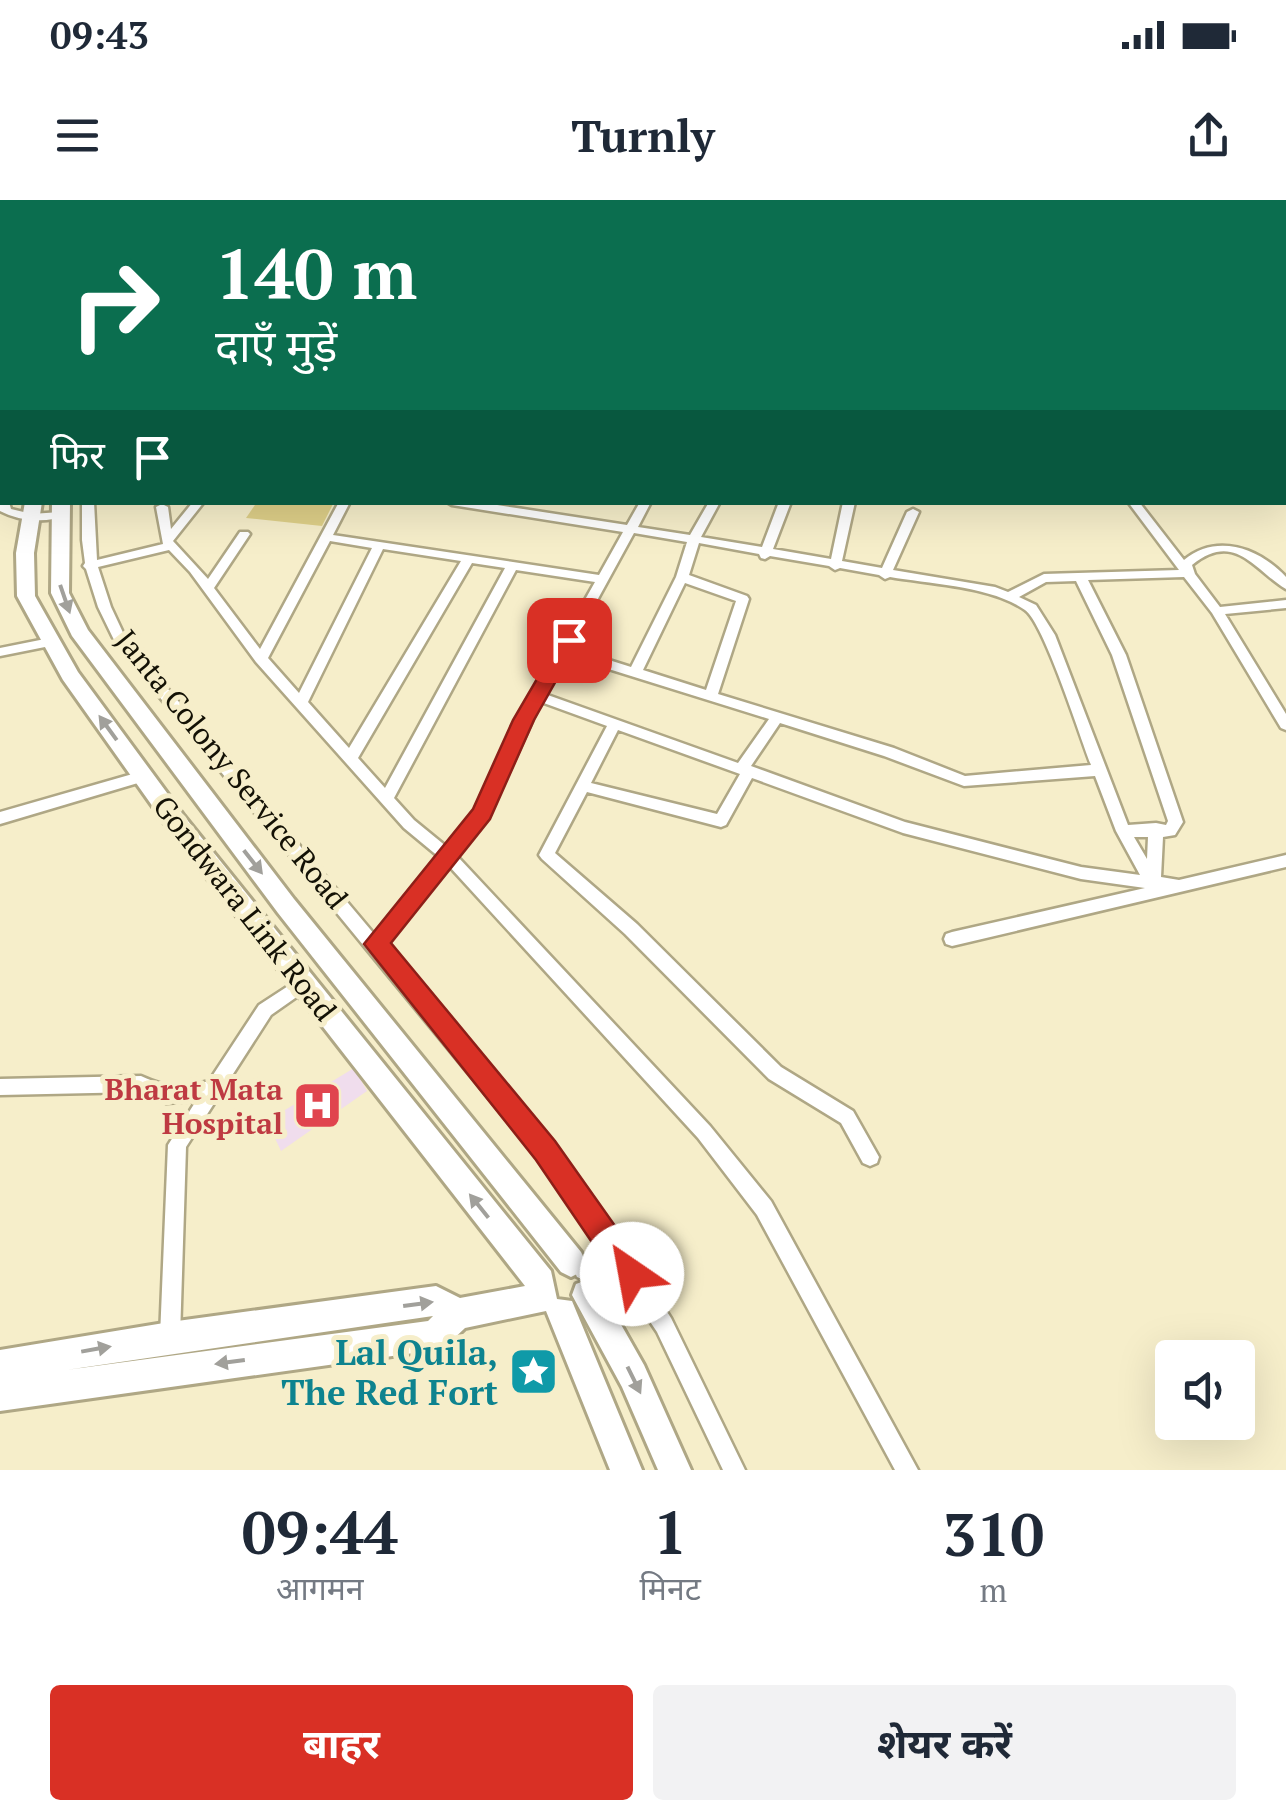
<!DOCTYPE html>
<html lang="hi">
<meta charset="utf-8">
<style>
body{margin:0;font-family:"PT Serif","Noto Sans Devanagari",serif;background:#f2f2f3;color:#1f2937;height:100vh;display:flex;flex-direction:column;font-size:38px;white-space:nowrap}
*{box-sizing:border-box;margin:0}
p{font-size:32px;color:#747a83}
.icon{flex:none;width:55px;height:55px;fill:none;stroke:currentColor;stroke-width:2;stroke-linecap:round;stroke-linejoin:round}
.map{position:relative;height:1270px;overflow:hidden}
.sheet{display:flex;flex-direction:column;background:#fff;flex:1}
.sheet>*{flex:none}
.hud{position:absolute;left:0px;top:0px;width:1288px;height:305px;box-shadow:0 10px 40px #0002;background:#0b6e4f;color:#fff;overflow:hidden}
.fabs{position:absolute;left:1155px;top:1140px;display:grid;gap:20px}
.fabs a{display:grid;place-items:center;width:100px;height:100px;border-radius:10px;background:#fff;box-shadow:0 10px 40px #0002;font-size:50px}
.pin{position:absolute;display:grid;place-items:center;width:85px;height:85px;color:#fff;margin:-42px;border-radius:20px;box-shadow:0 5px 15px #0006}
.me{position:absolute;width:110px;margin:-55px;rotate:327deg;stroke-linejoin:round;filter:drop-shadow(0 0 8px #0008)}
.turn{display:flex;align-items:center;gap:35px;height:210px;padding:0 50px;font-size:45px}
.turn .icon{width:130px;height:130px;stroke-width:2.5}
.turn b{display:block;font-size:70px;line-height:85px}
.then{display:flex;align-items:center;height:95px;padding:0 50px;background:#0003;gap:20px;font-size:38px}
.eta{display:flex;justify-content:space-evenly;align-items:center;height:170px;text-align:center}
.eta b{font-size:60px;font-weight:700;line-height:70px}
.primary-button{display:flex;gap:20px;margin-top:auto;padding:20px 50px}
.primary-button a{flex:1;height:115px;border-radius:10px;background:#d93025;color:#fff;font-size:40px;font-weight:700;line-height:115px;text-align:center}
.primary-button a+a{background:#f2f2f3;color:#1f2937}
.status{display:flex;justify-content:space-between;align-items:center;height:70px;padding:0 50px;background:#fff;direction:ltr}
.status svg{height:28px;fill:currentColor}
header{display:flex;justify-content:space-between;align-items:center;height:130px;padding:0 50px;background:#fff;font-size:45px;font-weight:700}
.map>svg:first-child{display:block}
.medical{fill:#f0dded}
.building{fill:#decf88}
.lines{fill:none;stroke-linecap:round;stroke-linejoin:round}
.street-casing{stroke:#afa785;stroke-width:5}
.secondary-casing{stroke:#afa785;stroke-width:6}
.street{fill:#fff;fill-rule:evenodd}
.secondary{fill:#fff;fill-rule:evenodd}
.oneway{fill:#a1a09b}
.route{fill:#d93025;stroke:#8d1f18;stroke-width:2.5}
.labels{text-anchor:middle;dominant-baseline:central;stroke-width:10;stroke-linejoin:round;paint-order:stroke}
.street-label{font-size:30px;fill:#131105;stroke:#f6eeca}
.health-label{font-size:30px;font-weight:bold;fill:#be3a42;stroke:#f6eeca;text-anchor:end}
.near-culture-label{font-size:35px;font-weight:bold;fill:#0d838f;stroke:#f6eeca;text-anchor:end}
</style>
<div class="status"><b>09:43</b><svg viewBox="0 0 49 12"><path d="M0 12V9h3v3zM5 12V6h3v6zM10 12V3h3v9zM15 12V0h3v12zM26 1h20v11H26zM47 4h2v5h-2z"/></svg></div>
<header><svg class="icon" aria-label="menu" viewBox="0 0 24 24"><path d="M4 6h16M4 12h16M4 18h16"/></svg>Turnly<svg class="icon" aria-label="share" viewBox="0 0 24 24"><path d="M12 15V3M7 8l5-5 5 5M5 13v7h14v-7"/></svg></header>
<div class="map">
<svg width="1286" height="1270" viewBox="0 0 1286 1270">
<rect width="100%" height="100%" fill="#f6eeca"/>
<!-- medical -->
<polygon class="medical" points="354,868 367,891 281,951 267,921"/>
<!-- building -->
<polygon class="building" points="257,302 334,302 322,326 246,318"/>
<g class="lines">
<defs>
<g id="street">
<rect x="104" y="0" width="8" height="2"/>
<rect x="174" y="0" width="8" height="2"/>
<rect x="225" y="0" width="8" height="2"/>
<polygon points="324,0 332,0 331,2 323,2"/>
<polygon points="375,0 384,0 382,2 374,2"/>
<polygon points="426,0 434,0 433,2 425,2"/>
<polygon points="438,0 493,0 495,2 443,2"/>
<polygon points="694,0 702,0 701,2 693,2"/>
<polygon points="781,0 789,0 790,2 782,2"/>
<polygon points="864,0 901,0 896,2 862,2"/>
<polygon points="990,0 998,0 999,2 991,2"/>
<polygon points="1027,0 1049,0 1051,2 1031,2"/>
<polygon points="1136,0 1156,0 1158,2 1140,2"/>
<polygon points="1253,0 1263,0 1265,2 1251,2"/>
<rect x="1285" y="4" width="1" height="4"/>
<rect x="1285" y="20" width="1" height="6"/>
<polygon points="1285,39 1286,40 1286,46 1285,45"/>
<rect x="0" y="86" width="2" height="6"/>
<rect x="1285" y="114" width="1" height="8"/>
<rect x="1285" y="210" width="1" height="6"/>
<rect x="1285" y="226" width="1" height="8"/>
<rect x="1285" y="270" width="1" height="6"/>
<path d="M 0,299 L 2,299 L 2,302 L 9,302 L 11,309 L 32,314 L 60,312 L 66,315 C 47,324 19,321 0,311 Z"/>
<path d="M 82,302 L 94,302 L 97,360 L 163,344 L 156,307 L 162,304 L 168,307 L 171,329 L 193,302 L 204,302 L 173,341 L 208,379 L 240,332 L 248,332 L 250,334 L 214,388 L 260,449 L 339,302 L 350,302 L 333,335 L 599,375 L 623,332 L 452,305 L 447,302 L 478,302 L 627,325 L 640,302 L 651,302 L 638,327 L 690,335 L 709,302 L 720,302 L 701,337 L 762,347 L 779,302 L 791,302 L 773,349 L 831,359 L 843,302 L 855,302 L 842,361 L 882,368 L 907,312 L 913,309 L 919,312 L 893,370 L 995,387 L 1008,392 L 1044,374 L 1179,370 L 1128,302 L 1139,302 L 1184,360 C 1217,333 1259,348 1286,377 L 1286,389 C 1255,371 1235,330 1192,365 L 1195,374 L 1220,407 L 1286,400 L 1286,408 L 1225,414 L 1286,514 L 1286,530 L 1281,528 L 1212,413 L 1184,377 L 1088,380 L 1126,455 L 1183,622 L 1175,635 L 1163,637 L 1161,677 L 1179,680 L 1286,655 L 1286,667 L 952,746 L 946,744 L 944,739 L 946,734 L 952,732 L 1145,688 L 1081,679 L 903,633 L 752,578 L 726,625 L 721,627 L 587,592 L 555,653 L 637,724 L 781,867 L 853,911 L 879,957 L 877,963 L 870,966 L 863,963 L 841,923 L 769,879 L 625,734 L 542,659 L 539,655 L 607,526 L 541,502 L 490,613 L 457,656 L 710,926 L 771,1001 L 918,1270 L 895,1270 L 757,1015 L 698,938 L 449,666 L 384,747 L 570,968 L 622,1042 L 671,1118 L 745,1270 L 723,1270 L 657,1132 L 611,1063 L 584,1080 L 577,1077 L 574,1070 L 577,1063 L 601,1047 L 556,980 L 116,444 L 98,407 L 86,369 L 83,366 L 85,363 L 82,340 ZM 634,333 L 687,342 L 676,377 L 631,467 L 571,448 ZM 330,341 L 372,348 L 299,493 L 268,458 ZM 699,343 L 759,354 L 761,358 L 765,359 L 770,356 L 829,366 L 835,370 L 840,368 L 879,375 L 885,379 L 890,377 C 930,384 991,386 1025,410 C 1044,423 1080,537 1091,565 L 965,576 L 894,548 L 718,494 L 749,399 L 747,396 L 689,375 ZM 383,349 L 461,361 L 349,548 L 308,502 ZM 169,350 L 190,372 L 256,462 L 404,628 L 439,657 L 375,735 L 126,439 L 111,407 L 98,367 ZM 472,363 L 505,368 L 385,588 L 358,558 ZM 516,370 L 595,382 L 517,520 L 477,610 L 447,647 L 414,620 L 394,598 ZM 1076,381 L 1112,455 L 1168,621 L 1166,625 L 1156,623 L 1128,625 L 1055,435 L 1036,405 L 1019,397 L 1046,382 ZM 685,383 L 736,401 L 706,490 L 643,470 ZM 567,456 L 769,519 L 738,563 L 545,494 ZM 780,523 L 884,556 L 964,586 L 1095,576 L 1116,631 L 1140,675 L 1081,667 L 905,622 L 751,566 ZM 618,530 L 740,574 L 717,614 L 591,583 ZM 1134,637 L 1148,637 L 1147,659 Z"/>
<polygon points="50,438 56,442 55,445 0,456 0,448"/>
<polygon points="143,571 150,576 148,580 0,624 0,612"/>
<path d="M 302,777 L 308,779 L 310,784 L 308,789 L 271,815 L 186,947 L 180,1137 L 177,1144 L 170,1147 L 163,1144 L 160,1137 L 168,945 L 196,901 L 166,903 L 139,892 L 0,895 L 0,879 L 141,876 C 168,888 179,889 209,881 L 259,805 Z"/>
</g>
<g id="secondary">
<rect x="82" y="0" width="12" height="2"/>
<path d="M 25,302 L 42,302 L 34,353 L 35,396 L 78,472 L 184,616 L 551,1071 L 557,1099 L 572,1101 L 642,1270 L 610,1270 L 546,1111 L 465,1128 L 446,1146 L 435,1150 L 0,1211 L 0,1150 L 170,1122 L 436,1086 L 460,1098 L 525,1086 L 168,628 L 63,480 L 17,396 L 16,353 ZM 433,1116 L 428,1121 L 66,1170 Z"/>
<polygon points="52,302 70,302 69,393 88,430 294,699 581,1052 586,1062 581,1072 571,1077 561,1072 278,713 72,436 51,393"/>
<polygon points="587,1080 598,1084 644,1165 691,1270 658,1270 622,1187 572,1095 576,1084"/>
</g>
</defs>
<!-- street casing -->
<use href="#street" class="street-casing"/>
<!-- secondary casing -->
<use href="#secondary" class="secondary-casing"/>
<!-- street -->
<use href="#street" class="street"/>
<!-- secondary -->
<use href="#secondary" class="secondary"/>
</g>
<!-- one-way arrows -->
<defs><path id="oneway-solid" d="M-6-.8H1V-3.2L6.5 0L1 3.2V.8H-6Z" transform="scale(2.5)"/></defs>
<g class="oneway">
<use href="#oneway-solid" transform="translate(65 399) rotate(71)"/>
<use href="#oneway-solid" transform="translate(108 528) rotate(-126)"/>
<use href="#oneway-solid" transform="translate(253 662) rotate(52)"/>
<use href="#oneway-solid" transform="translate(479 1006) rotate(-129)"/>
<use href="#oneway-solid" transform="translate(418 1104) rotate(-8)"/>
<use href="#oneway-solid" transform="translate(96 1149) rotate(-10)"/>
<use href="#oneway-solid" transform="translate(230 1162) rotate(172)"/>
<use href="#oneway-solid" transform="translate(634 1180) rotate(64)"/>
</g>
<!-- route -->
<polygon class="route" points="569,434 579,440 534,520 490,619 391,743 555,941 642,1064 646,1074 642,1085 632,1089 621,1085 536,960 364,744 473,609 513,520 562,436"/>
<!-- icons -->
<defs>
<symbol id="hospital-square" viewBox="-11 -11 22 22"><rect x="-9" y="-9" width="18" height="18" rx="4" fill="#e0444e" stroke="#f6eeca"/><path d="M-5-5h3v3.5h4V-5h3V5h-3V1.5h-4V5h-3Z" fill="#fff"/></symbol>
<symbol id="sight-square" viewBox="-11 -11 22 22"><rect x="-9" y="-9" width="18" height="18" rx="4" fill="#0f9aa8" stroke="#f6eeca"/><path d="M0-6L1.8-2.2L6-1.7L2.9 1.2L3.7 5.4L0 3.3L-3.7 5.4L-2.9 1.2L-6-1.7L-1.8-2.2Z" fill="#fff"/></symbol>
</defs>
<g fill-rule="evenodd">
<use href="#hospital-square" x="290" y="878" width="55" height="55"/>
<use href="#sight-square" x="506" y="1144" width="55" height="55"/>
</g>
<g class="labels">
<!-- street labels -->
<g class="street-label">
<text transform="translate(232 569) rotate(51)">Janta Colony Service Road</text>
<text transform="translate(245 708) rotate(52)">Gondwara Link Road</text>
</g>
<!-- health labels -->
<g class="health-label">
<text x="283" y="889">Bharat Mata<tspan x="283" dy="34">Hospital</tspan></text>
</g>
<!-- near-culture labels -->
<g class="near-culture-label">
<text x="498" y="1152">Lal Quila,<tspan x="498" dy="40">The Red Fort</tspan></text>
</g>
</g>
</svg>
<div class="fabs">
<a><svg class="icon" aria-label="sound" viewBox="0 0 24 24"><path d="M4 9h4l5-4v14l-5-4H4zM17 9q2 3 0 6"/></svg></a>
</div>
<div class="pin" style="left:569px;top:440px;background:#d93025"><svg class="icon" aria-label="arrive" viewBox="0 0 24 24"><path d="M6 21V4h12l-3 4 3 4H6"/></svg></div>
<svg class="me" style="left:632px;top:1074px" viewBox="-20 -20 40 40"><circle r="19" fill="#fff"/><path d="M0-13L10 11 0 6-10 11z" fill="#d93025"/></svg>
<div class="hud">
<div class="turn"><svg class="icon" aria-label="right" viewBox="0 0 24 24"><path d="M7 20v-9h11M14 6l5 5-5 5"/></svg><div><b>140 m</b>दाएँ मुड़ें</div></div>
<div class="then">फिर<svg class="icon" aria-label="arrive" viewBox="0 0 24 24"><path d="M6 21V4h12l-3 4 3 4H6"/></svg></div>
</div>
</div>
<section class="sheet">
<div class="eta">
<div><b>09:44</b><p>आगमन</p></div>
<div><b>1</b><p>मिनट</p></div>
<div><b>310</b><p>m</p></div>
</div>
<div class="primary-button"><a>बाहर</a><a>शेयर करें</a></div>
</section>
